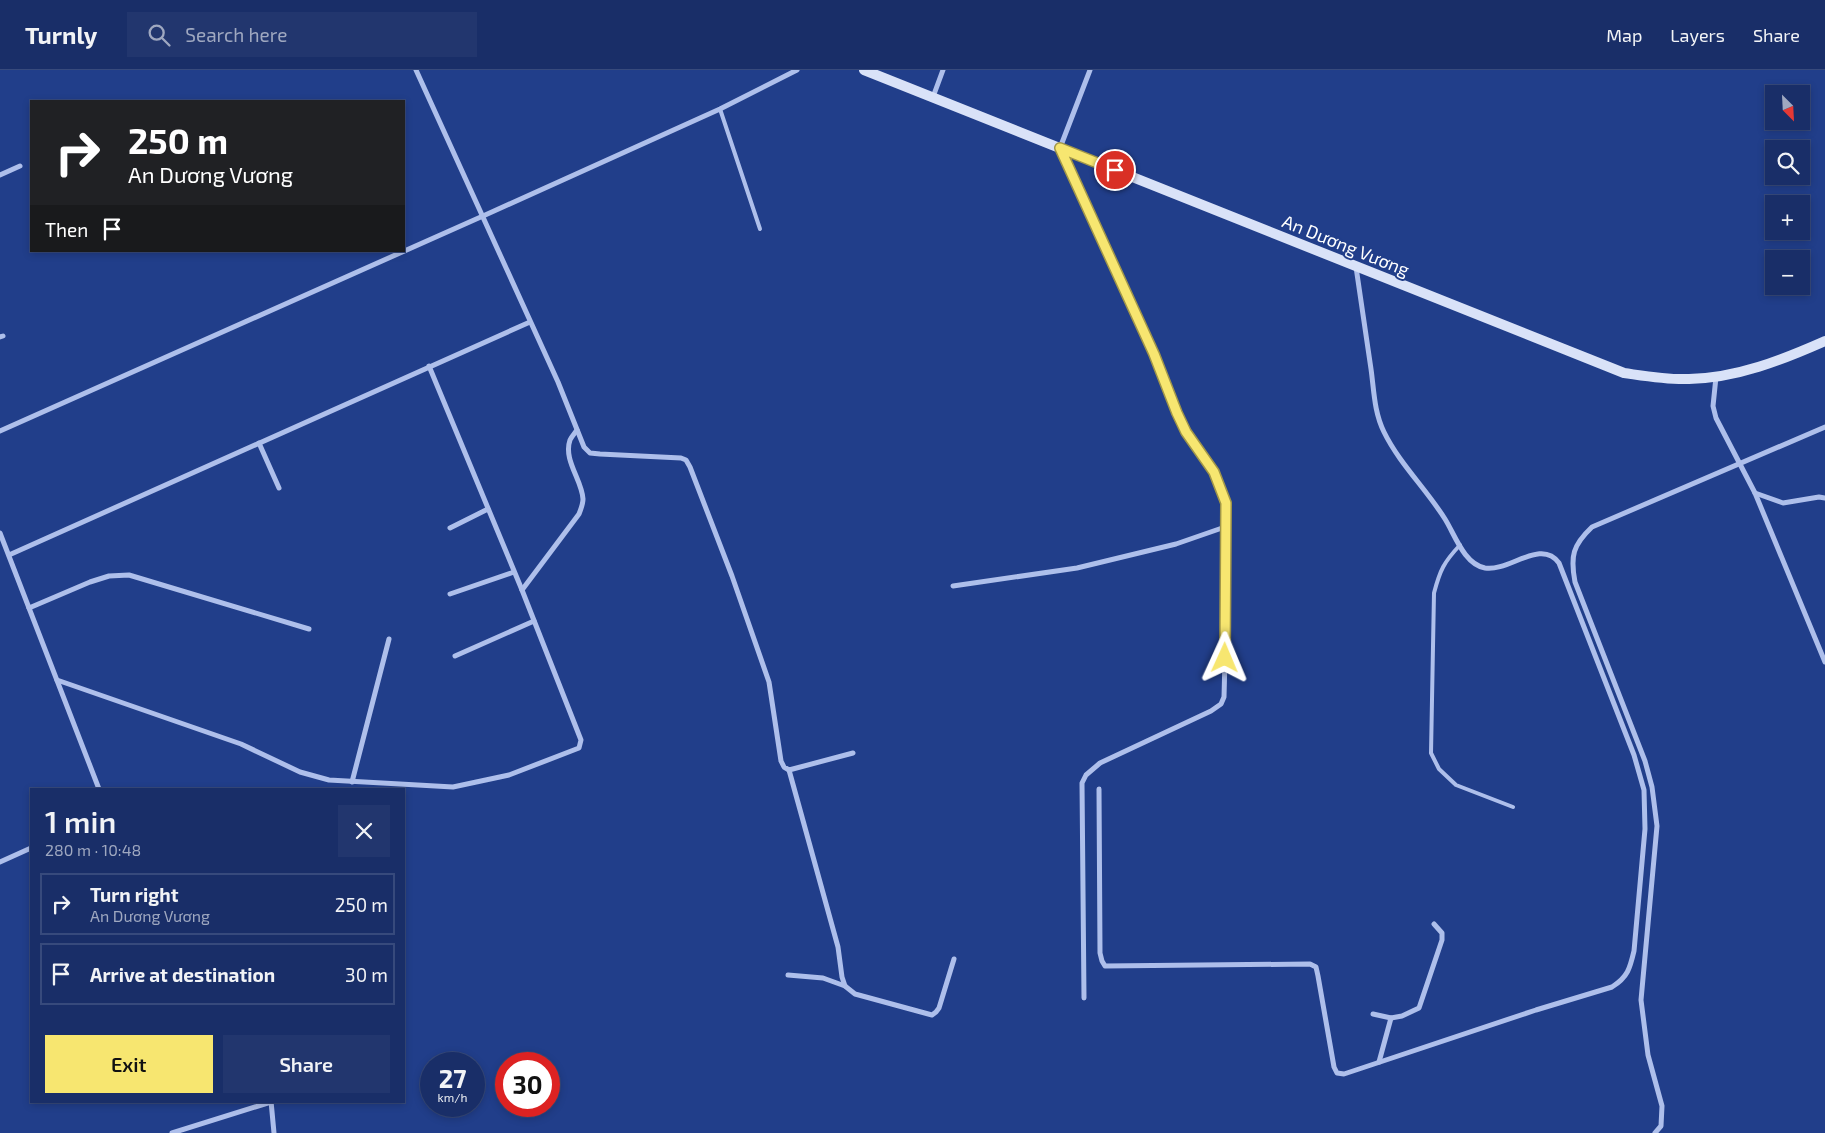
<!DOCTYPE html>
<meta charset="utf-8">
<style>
body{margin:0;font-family:"Exo 2",sans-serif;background:#22366e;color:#f1f3f6;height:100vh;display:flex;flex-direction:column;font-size:19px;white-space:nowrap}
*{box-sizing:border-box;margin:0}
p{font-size:16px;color:#9fa8c0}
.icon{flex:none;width:28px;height:28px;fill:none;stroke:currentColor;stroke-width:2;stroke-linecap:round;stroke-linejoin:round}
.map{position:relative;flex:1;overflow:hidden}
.side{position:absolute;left:30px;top:718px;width:375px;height:315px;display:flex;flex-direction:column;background:#192e68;border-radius:0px;box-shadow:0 2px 8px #0003,0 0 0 1px #374a7c}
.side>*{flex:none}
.hud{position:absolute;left:30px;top:30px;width:375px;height:152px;border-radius:0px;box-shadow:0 2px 8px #0003,0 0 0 1px #374a7c;background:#202124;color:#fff;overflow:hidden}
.needle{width:32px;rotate:156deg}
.tools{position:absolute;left:1765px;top:15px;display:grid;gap:10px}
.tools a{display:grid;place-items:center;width:45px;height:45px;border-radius:0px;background:#192e68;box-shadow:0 2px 8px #0003,0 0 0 1px #374a7c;font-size:25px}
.speed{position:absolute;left:420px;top:982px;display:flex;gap:10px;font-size:25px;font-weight:700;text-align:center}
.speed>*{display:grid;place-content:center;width:65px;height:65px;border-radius:50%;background:#192e68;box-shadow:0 2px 8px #0003,0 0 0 1px #374a7c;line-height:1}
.speed small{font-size:12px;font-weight:400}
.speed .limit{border:8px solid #d22;background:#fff;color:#111}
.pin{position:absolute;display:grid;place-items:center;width:42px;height:42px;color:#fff;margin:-21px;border:2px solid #fff;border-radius:50%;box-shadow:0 1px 5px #0007}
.me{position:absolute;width:55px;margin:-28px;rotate:1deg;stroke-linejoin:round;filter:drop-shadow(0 0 4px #0008)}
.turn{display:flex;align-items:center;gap:18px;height:105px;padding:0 15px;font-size:22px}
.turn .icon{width:65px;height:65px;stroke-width:2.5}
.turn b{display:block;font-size:35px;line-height:42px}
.then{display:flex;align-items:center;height:48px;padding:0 15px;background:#0003;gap:10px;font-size:19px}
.round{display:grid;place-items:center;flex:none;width:52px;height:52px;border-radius:0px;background:#22366e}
.summary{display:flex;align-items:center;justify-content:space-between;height:85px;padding:0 15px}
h1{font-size:30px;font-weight:600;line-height:38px}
.primary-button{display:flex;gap:10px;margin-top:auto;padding:10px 15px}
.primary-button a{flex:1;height:58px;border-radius:0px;background:#f7e670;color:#111;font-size:20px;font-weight:600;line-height:58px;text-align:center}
.primary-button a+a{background:#22366e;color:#f1f3f6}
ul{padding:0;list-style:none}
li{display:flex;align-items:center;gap:15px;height:62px;margin:0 10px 8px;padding:0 5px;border:2px solid #374a7c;border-radius:0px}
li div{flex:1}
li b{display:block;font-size:19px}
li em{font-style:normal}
header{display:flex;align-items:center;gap:30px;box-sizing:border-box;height:70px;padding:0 25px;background:#192e68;border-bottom:1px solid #374a7c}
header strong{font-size:24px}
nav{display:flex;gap:28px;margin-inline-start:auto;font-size:18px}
.search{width:350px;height:45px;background:#22366e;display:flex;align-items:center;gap:12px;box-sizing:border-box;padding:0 18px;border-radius:0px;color:#9fa8c0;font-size:19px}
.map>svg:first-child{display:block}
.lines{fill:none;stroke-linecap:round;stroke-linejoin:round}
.lane{stroke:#aebfeb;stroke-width:4}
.street{stroke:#aebfeb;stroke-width:5}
.secondary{stroke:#d9e2f8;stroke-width:10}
.route-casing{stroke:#a19649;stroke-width:12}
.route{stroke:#f7e670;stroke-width:9}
.labels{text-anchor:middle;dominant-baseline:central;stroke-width:4;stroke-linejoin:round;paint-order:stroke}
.street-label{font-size:18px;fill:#fff;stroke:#213e8a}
</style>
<header>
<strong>Turnly</strong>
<div class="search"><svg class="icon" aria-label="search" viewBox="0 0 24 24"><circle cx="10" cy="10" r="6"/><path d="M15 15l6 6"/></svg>Search here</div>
<nav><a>Map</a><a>Layers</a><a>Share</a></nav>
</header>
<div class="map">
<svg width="1825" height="1063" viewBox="0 0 1825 1063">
<rect width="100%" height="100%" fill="#213e8a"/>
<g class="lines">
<!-- lane -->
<g class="lane">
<polyline points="720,39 760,159"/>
<path d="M 1460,475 C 1444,492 1440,500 1434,523 L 1431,683 L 1439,699 L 1456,715 L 1513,737"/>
</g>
<!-- street -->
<g class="street">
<polyline points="416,0 558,312 584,377 590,383 600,384 681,388 686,390 690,397 732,506 769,612 781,691 784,697 789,700 853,683"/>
<polyline points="933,27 943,0"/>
<polyline points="0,105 20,96"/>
<polyline points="0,267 3,266"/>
<polyline points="1716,307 1713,336 1716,348 1755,423 1825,592"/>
<polyline points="0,361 483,146 720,39 797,0"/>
<polyline points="259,373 279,418"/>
<polyline points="1755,423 1783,433 1819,427 1825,428"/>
<polyline points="450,458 488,439"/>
<polyline points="0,463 99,719"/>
<polyline points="9,485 530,252"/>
<polyline points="953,516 1077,498 1176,474 1225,457"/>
<path d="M 522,520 L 579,444 C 581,439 583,434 583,429 C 582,410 563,390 570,370 C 572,366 575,363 577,360"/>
<polyline points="450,524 514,502"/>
<polyline points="29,538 90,512 109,506 129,505 309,559"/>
<polyline points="455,586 534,551"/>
<polyline points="57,610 241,674 300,702 329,710 453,717 509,705 579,678 581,670 522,520 429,296"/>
<polyline points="789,700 838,877 842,907 845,916 855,924 932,945 936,942 939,938 954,889"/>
<polyline points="352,712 389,569"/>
<path d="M 1099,719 L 1100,883 L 1102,891 L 1105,896 L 1310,894 L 1316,897 L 1318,906 L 1334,997 L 1337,1003 L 1344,1004 L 1536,940 L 1612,917 C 1628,907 1630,898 1634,881 L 1645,759 L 1644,720 L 1634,685 L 1559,493 C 1541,468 1509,502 1485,498 C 1464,494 1455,465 1445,449 C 1427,420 1399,393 1384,362 C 1374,342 1374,320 1371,299 C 1366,265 1361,231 1356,197"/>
<polyline points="0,792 31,778"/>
<polyline points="788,905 823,908 845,916"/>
<polyline points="1084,928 1082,713 1086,705 1100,693 1211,641 1221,634 1224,627 1227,512 1226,433 1215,402 1186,362 1177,343 1154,284 1060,78 1090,0"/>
<polyline points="1373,944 1391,948"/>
<polyline points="1379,992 1391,948 1402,946 1419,938 1442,870 1442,863 1434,854"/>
<polyline points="271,1031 274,1063"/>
<polyline points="172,1063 271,1032"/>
<path d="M 1655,1063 L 1661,1056 L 1662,1036 L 1648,985 L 1641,930 L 1657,756 L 1652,717 L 1645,691 L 1575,512 C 1570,486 1573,475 1592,457 L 1825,357"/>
</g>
<!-- secondary -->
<path class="secondary" d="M 864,0 L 1624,303 C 1645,306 1667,310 1689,309 C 1737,308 1782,290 1825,271"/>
</g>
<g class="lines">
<defs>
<polyline id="route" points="1115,100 1060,78 1154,284 1177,343 1186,362 1214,402 1226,433 1225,588"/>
</defs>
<!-- route casing -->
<use href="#route" class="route-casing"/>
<!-- route -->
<use href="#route" class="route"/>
</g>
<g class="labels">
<!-- street labels -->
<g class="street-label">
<text transform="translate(1346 175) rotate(22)">An Dương Vương</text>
</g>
</g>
</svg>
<div class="tools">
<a><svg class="needle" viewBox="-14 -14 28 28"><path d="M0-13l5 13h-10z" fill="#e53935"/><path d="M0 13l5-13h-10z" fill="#9fa8c0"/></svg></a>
<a><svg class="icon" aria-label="search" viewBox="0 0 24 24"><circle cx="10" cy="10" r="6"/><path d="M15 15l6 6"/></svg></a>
<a>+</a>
<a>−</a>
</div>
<div class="speed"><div>27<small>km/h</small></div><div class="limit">30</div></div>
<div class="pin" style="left:1115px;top:100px;background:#d93025"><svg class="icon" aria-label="arrive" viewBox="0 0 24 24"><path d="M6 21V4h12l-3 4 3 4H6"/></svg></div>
<svg class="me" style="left:1225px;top:588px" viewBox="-20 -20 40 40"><path d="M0-17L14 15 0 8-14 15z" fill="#f7e670" stroke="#fff" stroke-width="4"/></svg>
<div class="hud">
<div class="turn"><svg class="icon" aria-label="right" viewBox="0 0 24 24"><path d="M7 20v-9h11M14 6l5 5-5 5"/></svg><div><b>250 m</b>An Dương Vương</div></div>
<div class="then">Then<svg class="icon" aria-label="arrive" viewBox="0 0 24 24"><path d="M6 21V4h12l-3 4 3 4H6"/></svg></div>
</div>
<section class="side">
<div class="summary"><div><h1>1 min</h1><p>280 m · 10:48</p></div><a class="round"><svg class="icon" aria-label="close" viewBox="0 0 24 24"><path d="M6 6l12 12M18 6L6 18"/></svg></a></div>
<ul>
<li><svg class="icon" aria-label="right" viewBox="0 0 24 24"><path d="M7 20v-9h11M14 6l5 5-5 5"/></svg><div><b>Turn right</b><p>An Dương Vương</p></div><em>250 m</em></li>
<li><svg class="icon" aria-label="arrive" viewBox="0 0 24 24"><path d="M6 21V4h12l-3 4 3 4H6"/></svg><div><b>Arrive at destination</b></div><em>30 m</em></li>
</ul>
<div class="primary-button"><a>Exit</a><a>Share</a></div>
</section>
</div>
